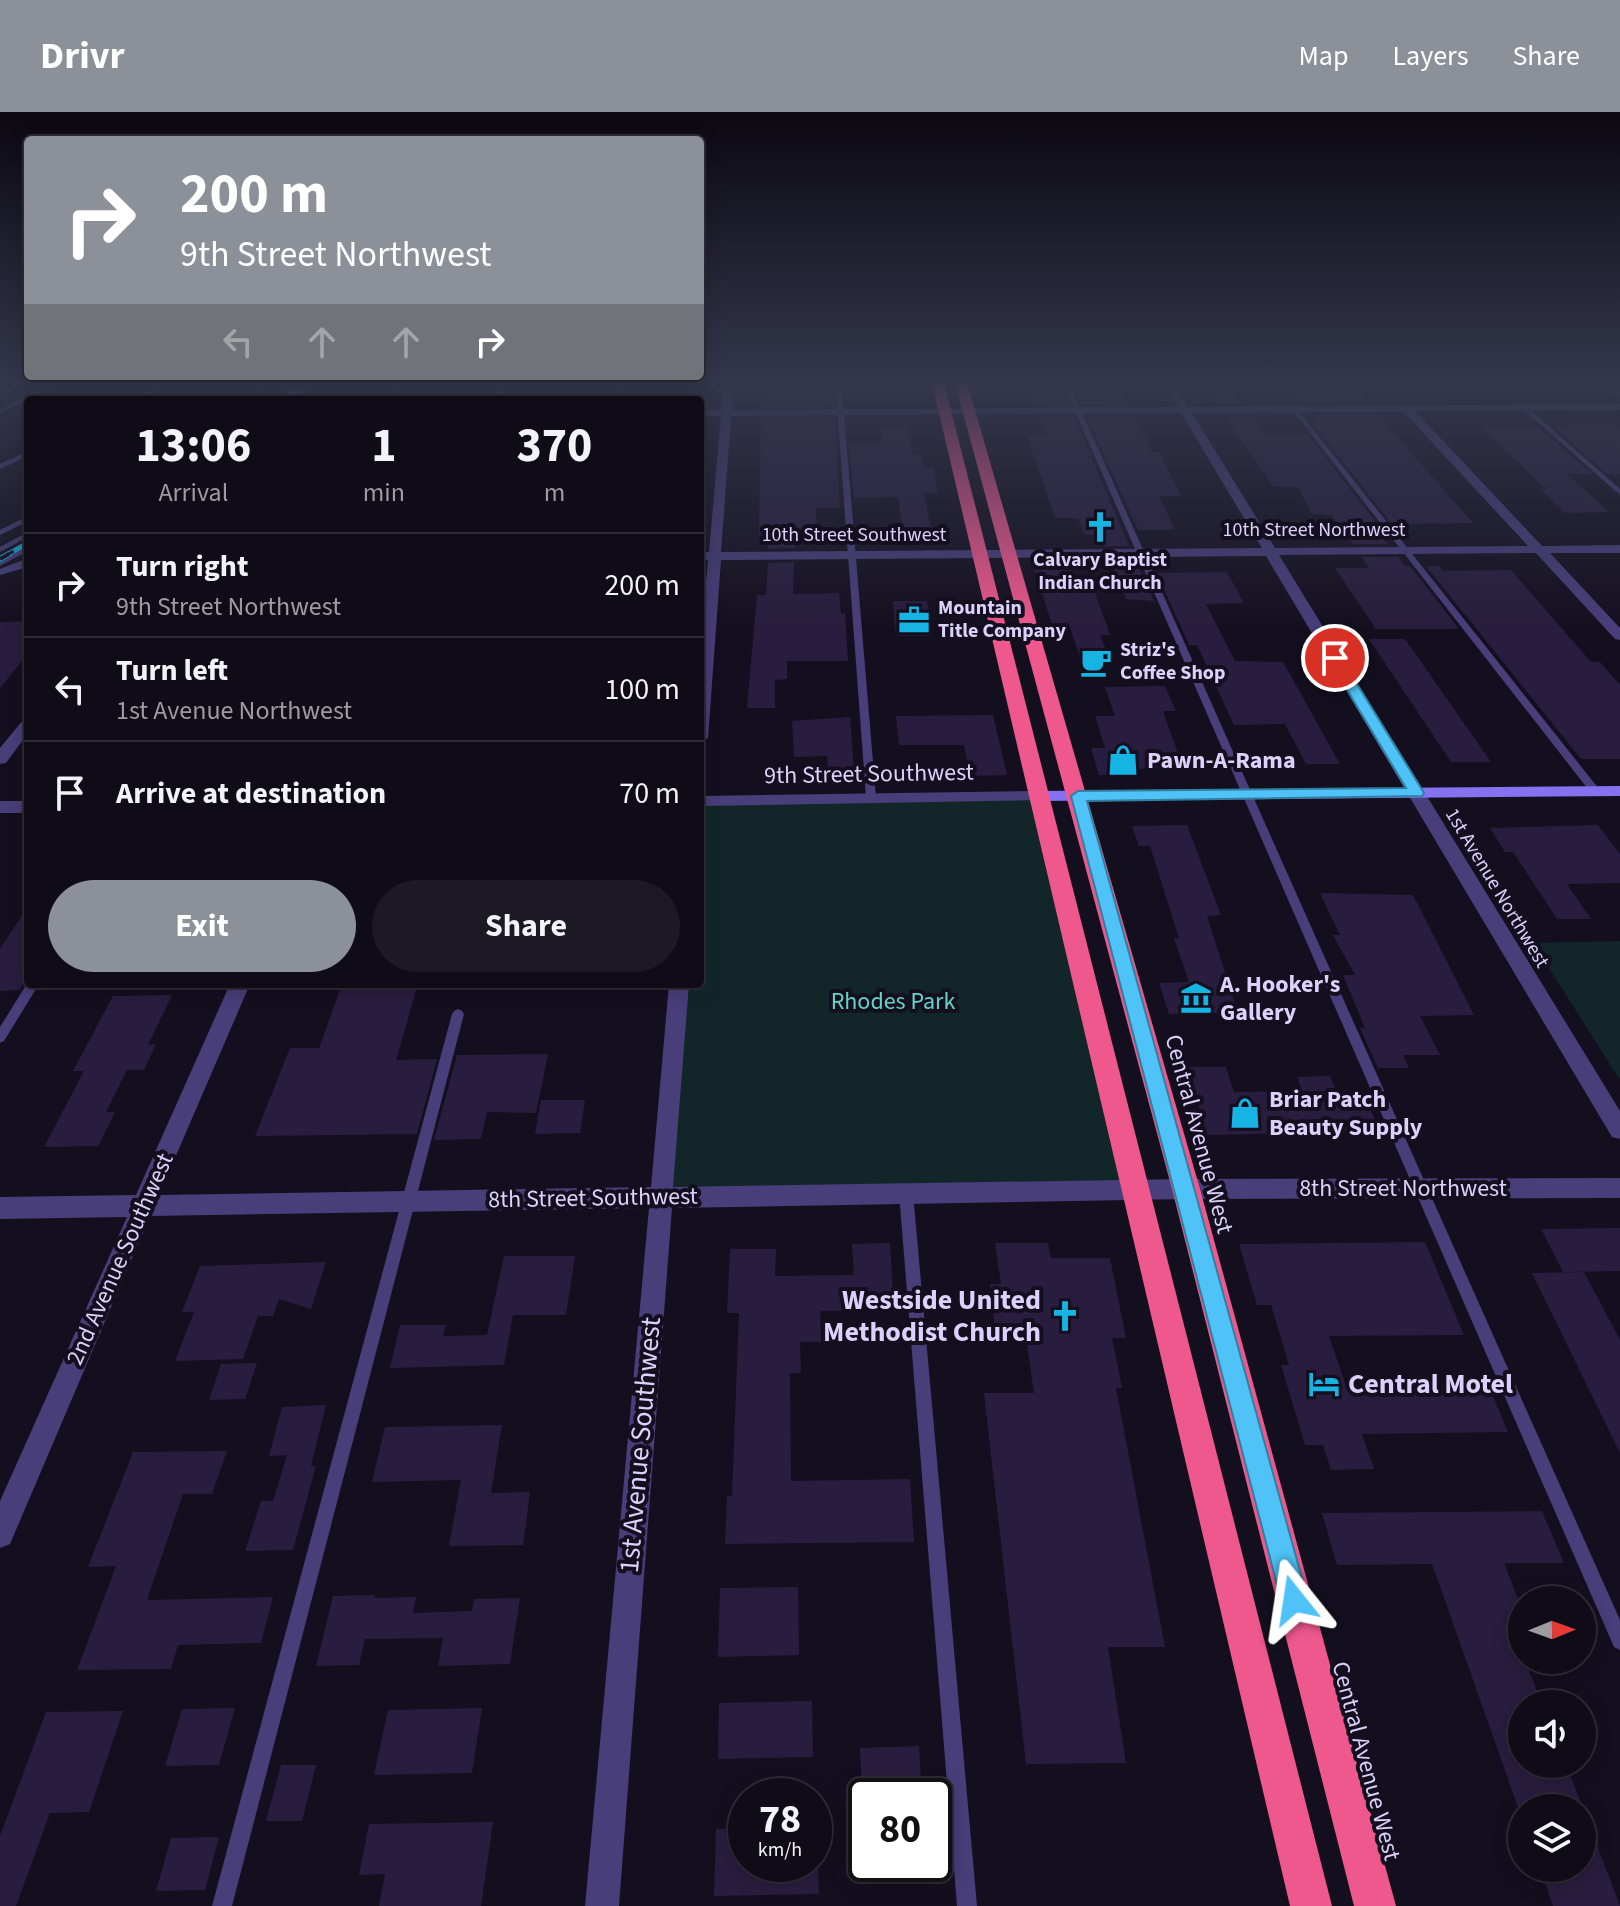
<!DOCTYPE html>
<style>
body{margin:0;font-family:"Source Sans 3",sans-serif;background:#1d1924;color:#f1f3f6;height:100vh;display:flex;flex-direction:column;font-size:30px;white-space:nowrap}
*{box-sizing:border-box;margin:0}
p{font-size:26px;color:#9b9ba1}
.icon{flex:none;width:44px;height:44px;fill:none;stroke:currentColor;stroke-width:2;stroke-linecap:round;stroke-linejoin:round}
.map{position:relative;flex:1;overflow:hidden}
.side{position:absolute;left:24px;top:284px;width:680px;height:592px;display:flex;flex-direction:column;background:#0f0b17;border-radius:8px;box-shadow:0 4px 20px #0003,0 0 0 2px #2f2b36}
.side>*{flex:none}
.top-card{position:absolute;left:24px;top:24px;width:680px;height:244px;border-radius:8px;box-shadow:0 4px 20px #0003,0 0 0 2px #2f2b36;background:#8c9099;color:#fff;overflow:hidden}
.needle{width:52px;rotate:89deg}
.buttons{position:absolute;left:1508px;top:1474px;display:grid;gap:16px}
.buttons a{display:grid;place-items:center;width:88px;height:88px;border-radius:50%;background:#0f0b17;box-shadow:0 4px 20px #0003,0 0 0 2px #2f2b36;font-size:40px}
.speed{position:absolute;left:728px;top:1666px;display:flex;gap:16px;font-size:40px;font-weight:700;text-align:center}
.speed>*{display:grid;place-content:center;width:104px;height:104px;border-radius:50%;background:#0f0b17;box-shadow:0 4px 20px #0003,0 0 0 2px #2f2b36;line-height:1}
.speed small{font-size:20px;font-weight:400}
.speed .limit{border:4px solid #111;border-radius:12px;background:#fff;color:#111}
.pin{position:absolute;display:grid;place-items:center;width:68px;height:68px;color:#fff;margin:-34px;border:4px solid #fff;border-radius:50%;box-shadow:0 2px 8px #0007}
.me{position:absolute;width:88px;margin:-44px;rotate:345deg;stroke-linejoin:round;filter:drop-shadow(0 0 6px #0008)}
.turn{display:flex;align-items:center;gap:28px;height:168px;padding:0 24px;font-size:36px}
.turn .icon{width:104px;height:104px;stroke-width:2.5}
.turn b{display:block;font-size:56px;line-height:68px}
.lanes{display:flex;align-items:center;height:76px;padding:0 24px;background:#0003;justify-content:center;gap:40px;direction:ltr}
.lanes .off{opacity:.35}
.eta{display:flex;justify-content:space-evenly;align-items:center;height:136px;text-align:center}
.eta b{font-size:48px;font-weight:700;line-height:56px}
.action{display:flex;gap:16px;margin-top:auto;padding:16px 24px}
.action a{flex:1;height:92px;border-radius:48px;background:#8c9099;color:#fff;font-size:32px;font-weight:700;line-height:92px;text-align:center}
.action a+a{background:#1d1924;color:#f1f3f6}
ul{padding:0;list-style:none}
li{display:flex;align-items:center;gap:24px;height:104px;padding:0 24px;border-top:2px solid #2f2b36}
li div{flex:1}
li b{display:block;font-size:30px}
li em{font-style:normal}
header{display:flex;align-items:center;gap:48px;box-sizing:border-box;height:112px;padding:0 40px;background:#8c9099;color:#fff}
header strong{font-size:38px}
nav{display:flex;gap:44px;margin-inline-start:auto;font-size:28px}
.map>svg:first-child{display:block}
.green{fill:#122629}
.building{fill:#281d3e}
.lines{fill:none;stroke-linecap:round;stroke-linejoin:round}
.lane{fill:#483e7a;fill-rule:evenodd}
.street{fill:#483e7a;fill-rule:evenodd}
.secondary{fill:#8572f1;fill-rule:evenodd}
.highway{fill:#ef588d;fill-rule:evenodd}
.rail-far1-casing{stroke:#16b4e2;stroke-width:5}
.rail-casing{stroke:#16b4e2;stroke-width:6}
.rail-far1{stroke:#140f1f;stroke-width:3;stroke-dasharray:10;stroke-linecap:butt}
.rail{stroke:#140f1f;stroke-width:4;stroke-dasharray:13;stroke-linecap:butt}
.route{fill:#4fc3f7;stroke:#337fa1;stroke-width:2}
.labels{text-anchor:middle;dominant-baseline:central;stroke-width:8;stroke-linejoin:round;paint-order:stroke}
.far-street-label{font-size:20px;fill:#dbd1fb;stroke:#140f1f}
.far-poi-label{font-size:20px;font-weight:bold;fill:#dbd1fb;stroke:#140f1f;text-anchor:start}
.poi-label{font-size:24px;font-weight:bold;fill:#dbd1fb;stroke:#140f1f;text-anchor:start}
.street-label{font-size:24px;fill:#dbd1fb;stroke:#140f1f}
.park-label{font-size:24px;fill:#65d3c6;stroke:#140f1f}
.near-poi-label{font-size:28px;font-weight:bold;fill:#dbd1fb;stroke:#140f1f;text-anchor:end}
.near-street-label{font-size:28px;fill:#dbd1fb;stroke:#140f1f}
</style>
<header>
<strong>Drivr</strong>
<nav><a>Map</a><a>Layers</a><a>Share</a></nav>
</header>
<div class="map">
<svg width="1620" height="1794" viewBox="0 0 1620 1794">
<rect width="100%" height="100%" fill="#140f1f"/>
<!-- green -->
<g class="green">
<polygon points="1039,684 1138,1079 661,1086 679,872 700,872 700,689"/>
<polygon points="1620,829 1620,968 1533,831"/>
</g>
<!-- building -->
<g class="building">
<polygon points="763,267 831,267 834,294 762,295"/>
<polygon points="1059,270 1069,293 1034,293 1026,271"/>
<polygon points="1072,270 1116,270 1127,292 1082,293"/>
<polygon points="1206,275 1230,275 1242,292 1217,292"/>
<polygon points="1355,275 1366,291 1301,291 1288,276"/>
<polygon points="1311,303 1378,303 1473,411 1392,412 1311,310 1317,310"/>
<polygon points="1134,304 1152,340 1159,340 1181,384 1159,384 1175,418 1138,418 1087,305"/>
<polygon points="1225,304 1250,304 1264,323 1308,323 1377,412 1373,412 1388,432 1353,432 1332,403 1312,402 1298,375 1274,375"/>
<polygon points="1039,305 1074,305 1129,434 1104,434 1100,423 1084,423 1078,406 1055,406 1027,323 1046,323"/>
<polygon points="835,306 840,396 816,396 817,421 795,422 795,436 768,437 769,422 759,422 761,307"/>
<polygon points="1566,311 1612,311 1620,317 1620,362 1607,362 1554,315 1570,314"/>
<polygon points="880,315 907,315 913,343 921,343 924,356 933,356 938,381 924,381 932,421 903,421 898,385 854,386 849,331 883,331"/>
<polygon points="1481,315 1538,315 1592,362 1567,362 1609,400 1565,401 1540,377 1546,377"/>
<polygon points="1362,445 1398,445 1405,454 1410,454 1459,517 1376,517 1335,456 1369,456"/>
<polygon points="1110,448 1135,448 1154,489 1126,487"/>
<polygon points="794,450 793,482 839,481 841,502 845,501 848,549 787,549 787,567 775,568 775,596 747,596 757,483 766,483 768,451"/>
<polygon points="1426,454 1440,454 1443,459 1511,458 1591,550 1600,550 1620,573 1620,647 1581,647"/>
<polygon points="1034,455 1066,455 1074,478 1094,478 1110,523 1100,523 1112,553 1083,554 1070,516 1053,516"/>
<polygon points="1227,460 1244,491 1206,492 1235,549 1283,550 1340,652 1306,652 1285,612 1234,613 1197,533 1189,533 1157,461"/>
<polygon points="893,489 927,489 932,524 896,524"/>
<polygon points="28,509 28,542 0,576 0,510"/>
<polygon points="1369,527 1405,527 1491,650 1451,650"/>
<polygon points="1165,574 1176,599 1163,599 1183,656 1129,657 1131,662 1099,663 1091,636 1105,636 1095,604 1115,604 1105,575"/>
<polygon points="993,603 1007,663 970,664 964,633 899,633 896,604"/>
<polygon points="850,605 854,658 828,659 827,644 794,645 792,609"/>
<polygon points="1187,713 1221,803 1207,804 1238,901 1169,902 1159,871 1189,870 1174,826 1179,826 1150,734 1139,734 1132,714"/>
<polygon points="1598,713 1620,742 1620,771 1567,772 1591,807 1557,807 1513,740 1505,740 1490,716"/>
<polygon points="1320,781 1413,783 1474,903 1420,904 1440,943 1403,943 1409,956 1378,956 1360,916 1365,916 1343,863 1355,863 1333,823 1340,823"/>
<polygon points="28,794 28,865 19,878 0,879 0,837"/>
<polygon points="342,872 418,872 396,948 437,947 417,1022 255,1024 290,936 319,936"/>
<polygon points="172,883 148,933 156,932 144,958 127,958 106,1000 115,1000 98,1034 44,1035 84,959 73,959 113,884"/>
<polygon points="548,942 536,1001 487,1000 481,1027 434,1028 457,943"/>
<polygon points="1187,955 1226,955 1234,980 1302,979 1297,965 1330,964 1341,990 1367,989 1380,1020 1207,1023"/>
<polygon points="541,988 585,988 580,1021 535,1022"/>
<polygon points="1620,1116 1620,1159 1563,1160 1541,1117"/>
<polygon points="1425,1130 1464,1223 1329,1224 1347,1277 1489,1275 1508,1320 1362,1322 1374,1357 1331,1358 1323,1333 1305,1333 1281,1253 1289,1253 1271,1193 1257,1193 1239,1132"/>
<polygon points="890,1131 894,1198 820,1199 821,1230 800,1230 801,1261 790,1261 791,1369 910,1367 914,1430 725,1432 727,1384 732,1384 739,1201 727,1201 730,1137 776,1137 775,1164 854,1163 852,1132"/>
<polygon points="995,1131 1048,1131 1051,1146 1110,1146 1126,1226 1112,1226 1122,1276 1116,1276 1165,1535 1108,1535 1126,1651 1026,1652 984,1281 1034,1281 1026,1226 996,1226 990,1172 1001,1172"/>
<polygon points="504,1144 575,1144 566,1203 513,1203 504,1253 390,1256 400,1213 446,1213 443,1224 487,1223"/>
<polygon points="326,1150 311,1197 279,1187 273,1204 258,1204 243,1247 175,1249 194,1200 182,1200 200,1154"/>
<polygon points="1584,1160 1620,1228 1620,1341 1532,1161"/>
<polygon points="257,1251 245,1287 209,1288 221,1252"/>
<polygon points="326,1293 311,1354 316,1354 293,1438 245,1439 261,1389 273,1389 287,1343 269,1344 282,1295"/>
<polygon points="502,1313 491,1381 530,1380 523,1433 449,1434 461,1368 372,1370 385,1315"/>
<polygon points="227,1339 212,1382 183,1382 147,1488 273,1485 261,1531 178,1533 171,1557 77,1558 116,1454 88,1455 133,1340"/>
<polygon points="1542,1399 1564,1451 1504,1451 1522,1497 1522,1548 1525,1548 1542,1592 1522,1592 1522,1652 1566,1652 1583,1696 1519,1698 1432,1452 1337,1453 1322,1401"/>
<polygon points="798,1475 799,1543 718,1545 720,1476"/>
<polygon points="375,1483 374,1486 416,1485 413,1501 472,1499 474,1487 520,1486 510,1552 438,1554 443,1526 365,1527 359,1553 316,1554 333,1484"/>
<polygon points="812,1589 813,1645 718,1647 719,1591"/>
<polygon points="235,1596 219,1653 165,1654 182,1597"/>
<polygon points="482,1596 472,1661 374,1663 388,1598"/>
<polygon points="123,1599 89,1700 50,1701 16,1794 0,1794 0,1724 46,1600"/>
<polygon points="919,1634 922,1684 862,1684 860,1636"/>
<polygon points="281,1653 316,1653 302,1709 266,1709"/>
<polygon points="1582,1699 1584,1699 1620,1794 1553,1794 1540,1756 1582,1756"/>
<polygon points="493,1710 481,1794 379,1794 385,1762 359,1763 369,1712"/>
<polygon points="746,1716 746,1752 818,1752 819,1782 714,1784 716,1717"/>
<polygon points="219,1725 205,1778 156,1779 171,1726"/>
</g>
<g class="lines">
<!-- lane -->
<g class="lane">
<polygon points="63,267 72,267 0,301 0,297"/>
<polygon points="170,267 178,267 138,288 130,288"/>
<polygon points="275,267 283,267 247,288 239,288"/>
<polygon points="298,267 306,267 270,288 263,288"/>
<polygon points="317,267 325,267 290,288 283,288"/>
<polygon points="400,267 406,267 393,288 387,288"/>
<polygon points="619,267 625,267 620,288 614,288"/>
<polygon points="835,267 841,267 876,686 871,689 866,686"/>
<polygon points="1061,267 1067,267 1620,1508 1620,1538 1614,1535"/>
<polygon points="1523,295 1527,295 1620,377 1620,383 1523,297"/>
<polygon points="1293,297 1297,297 1599,677 1599,681 1591,681 1293,299"/>
<polygon points="28,339 28,344 0,357 0,352"/>
<polygon points="28,404 28,409 0,423 0,418"/>
<polygon points="28,420 28,425 0,440 0,435"/>
<polygon points="28,434 28,439 0,454 0,449"/>
<polygon points="28,870 28,872 39,872 4,929 0,931 0,915"/>
<polygon points="458,897 462,899 464,902 232,1794 212,1794 452,902 454,899"/>
<polygon points="906,1075 911,1077 913,1081 977,1794 957,1794 899,1081 901,1077"/>
</g>
<!-- street -->
<g class="street">
<polygon points="499,267 509,267 500,288 490,288"/>
<path d="M 724,267 L 734,267 L 732,298 L 1178,295 L 1161,267 L 1171,267 L 1188,295 L 1620,292 L 1620,298 L 1415,299 L 1542,434 L 1620,433 L 1620,441 L 1550,441 L 1620,516 L 1620,528 L 1615,527 L 1536,441 L 1279,443 L 1620,999 L 1620,1027 L 1612,1025 L 1266,444 L 721,448 L 708,626 L 700,631 L 700,538 L 708,448 L 700,448 L 700,440 L 709,440 L 721,304 L 700,304 L 700,298 L 721,298 ZM 1404,300 L 1528,434 L 1275,436 L 1192,301 ZM 1181,301 L 1262,436 L 721,440 L 731,304 Z"/>
<polygon points="1594,267 1606,267 1620,279 1620,287"/>
<polygon points="28,446 28,455 0,463 0,457"/>
<polygon points="28,606 28,621 6,651 0,652 0,636 23,608"/>
<polygon points="1039,679 1047,684 1045,688 700,694 700,684"/>
<rect x="0" y="689" width="28" height="12"/>
<polygon points="230,872 250,872 159,1083 651,1075 669,872 689,872 673,1075 1186,1067 1620,1066 1620,1086 1186,1087 672,1096 619,1794 585,1794 649,1096 150,1104 10,1432 0,1436 0,1389 127,1105 0,1107 0,1085 136,1083"/>
</g>
<!-- secondary -->
<polygon class="secondary" points="1620,674 1620,684 1039,689 1031,684 1039,679"/>
<!-- highway -->
<g class="highway">
<polygon points="931,267 943,267 1332,1794 1290,1794"/>
<polygon points="954,267 966,267 1200,1077 1396,1794 1354,1794 1172,1077"/>
</g>
<defs>
<g id="rail-far1">
<polyline points="280,288 316,267"/>
<polyline points="5,444 28,431"/>
</g>
<polyline id="rail" points="0,447 9,442"/>
</defs>
<!-- rail-far1 casing -->
<use href="#rail-far1" class="rail-far1-casing"/>
<!-- rail casing -->
<use href="#rail" class="rail-casing"/>
<!-- rail-far1 -->
<use href="#rail-far1" class="rail-far1"/>
<!-- rail -->
<use href="#rail" class="rail"/>
</g>
<!-- sky -->
<linearGradient id="sky" x2="0" y2="1"><stop stop-color="#0b0811"/><stop offset="0.52" stop-color="#34374d"/><stop offset="1" stop-color="#34374d" stop-opacity="0"/></linearGradient>
<rect width="1620" height="518" fill="url(#sky)"/>
<!-- route -->
<polygon class="route" points="1330,543 1341,546 1424,681 1422,684 1087,689 1308,1488 1304,1497 1294,1501 1285,1497 1281,1488 1071,684 1078,679 1406,676 1328,546"/>
<!-- icons -->
<defs>
<symbol id="church-bare" viewBox="-9 -9 18 18"><path d="M-1.2-6h2.4v3.5h3.3v2.4h-3.3V6h-2.4V-.1h-3.3v-2.4h3.3Z" fill="#16b4e2" stroke="#140f1f" stroke-width="2.5" paint-order="stroke"/></symbol>
<symbol id="office-bare" viewBox="-9 -9 18 18"><path d="M-6-3h4V-5.5h4V-3h4V5H-6ZM-1-4.5V-3h2v-1.5ZM-6 0V1H6V0Z" fill="#16b4e2" stroke="#140f1f" stroke-width="2.5" paint-order="stroke"/></symbol>
<symbol id="cafe-bare" viewBox="-9 -9 18 18"><path d="M-5.5-4.5H6V0H3Q3 3.5 0 3.5H-2.5Q-5.5 3.5-5.5 0ZM3-3.2v2h1.7v-2ZM-6 4.5H4V6H-6Z" fill="#16b4e2" stroke="#140f1f" stroke-width="2.5" paint-order="stroke"/></symbol>
<symbol id="shop-bare" viewBox="-9 -9 18 18"><path d="M-5-2.5h2.3a2.7 3.5 0 0 1 5.4 0H5L5.5 6h-11ZM-1.5-2.5h3a1.5 2.3 0 0 0-3 0Z" fill="#16b4e2" stroke="#140f1f" stroke-width="2.5" paint-order="stroke"/></symbol>
<symbol id="museum-bare" viewBox="-9 -9 18 18"><path d="M0-6L6-3V-2H-6V-3ZM-5-1h2V3h-2ZM-1-1h2V3h-2ZM3-1h2V3H3ZM-6 4H6V6H-6Z" fill="#16b4e2" stroke="#140f1f" stroke-width="2.5" paint-order="stroke"/></symbol>
<symbol id="hotel-bare" viewBox="-9 -9 18 18"><path d="M-6-4.5h1.5V1H6V5H4.5V3h-9V5H-6ZM-4 0a1.8 1.8 0 1 1 3.6 0ZM.5 0V-2.5h3Q6-2.5 6 0Z" fill="#16b4e2" stroke="#140f1f" stroke-width="2.5" paint-order="stroke"/></symbol>
</defs>
<g fill-rule="evenodd">
<use href="#church-bare" x="1078" y="393" width="44" height="44"/>
<use href="#office-bare" x="892" y="486" width="44" height="44"/>
<use href="#cafe-bare" x="1074" y="528" width="44" height="44"/>
<use href="#shop-bare" x="1101" y="626" width="44" height="44"/>
<use href="#museum-bare" x="1174" y="864" width="44" height="44"/>
<use href="#shop-bare" x="1223" y="979" width="44" height="44"/>
<use href="#church-bare" x="1043" y="1182" width="44" height="44"/>
<use href="#hotel-bare" x="1302" y="1250" width="44" height="44"/>
</g>
<g class="labels">
<!-- far-street labels -->
<g class="far-street-label">
<text x="1314" y="418">10th Street Northwest</text>
<text x="854" y="423">10th Street Southwest</text>
<text transform="translate(1497 776) rotate(59)">1st Avenue Northwest</text>
</g>
<!-- far-poi labels -->
<g class="far-poi-label">
<text x="1100" y="448" text-anchor="middle">Calvary Baptist<tspan x="1100" dy="23">Indian Church</tspan></text>
<text x="938" y="496">Mountain<tspan x="938" dy="23">Title Company</tspan></text>
<text x="1120" y="538">Striz's<tspan x="1120" dy="23">Coffee Shop</tspan></text>
</g>
<!-- poi labels -->
<g class="poi-label">
<text x="1147" y="648">Pawn-A-Rama</text>
<text x="1220" y="872">A. Hooker's<tspan x="1220" dy="28">Gallery</tspan></text>
<text x="1269" y="987">Briar Patch<tspan x="1269" dy="28">Beauty Supply</tspan></text>
</g>
<!-- street labels -->
<g class="street-label">
<text transform="translate(869 662) rotate(-1)">9th Street Southwest</text>
<text transform="translate(1199 1022) rotate(75)">Central Avenue West</text>
<text x="1403" y="1076">8th Street Northwest</text>
<text transform="translate(593 1086) rotate(-1)">8th Street Southwest</text>
<text transform="translate(120 1147) rotate(-66)">2nd Avenue Southwest</text>
<text transform="translate(1366 1649) rotate(75)">Central Avenue West</text>
</g>
<!-- park labels -->
<g class="park-label">
<text x="893" y="889">Rhodes Park</text>
</g>
<!-- near-poi labels -->
<g class="near-poi-label">
<text x="1041" y="1188">Westside United<tspan x="1041" dy="32">Methodist Church</tspan></text>
<text x="1348" y="1272" text-anchor="start">Central Motel</text>
</g>
<!-- near-street labels -->
<g class="near-street-label">
<text transform="translate(640 1333) rotate(-85)">1st Avenue Southwest</text>
</g>
</g>
</svg>
<div class="buttons">
<a><svg class="needle" viewBox="-14 -14 28 28"><path d="M0-13l5 13h-10z" fill="#e53935"/><path d="M0 13l5-13h-10z" fill="#9b9ba1"/></svg></a>
<a><svg class="icon" aria-label="sound" viewBox="0 0 24 24"><path d="M4 9h4l5-4v14l-5-4H4zM17 9q2 3 0 6"/></svg></a>
<a><svg class="icon" aria-label="layers" viewBox="0 0 24 24"><path d="M12 4l9 5-9 5-9-5zM3 14l9 5 9-5"/></svg></a>
</div>
<div class="speed"><div>78<small>km/h</small></div><div class="limit">80</div></div>
<div class="pin" style="left:1335px;top:546px;background:#d93025"><svg class="icon" aria-label="arrive" viewBox="0 0 24 24"><path d="M6 21V4h12l-3 4 3 4H6"/></svg></div>
<svg class="me" style="left:1294px;top:1488px" viewBox="-20 -20 40 40"><path d="M0-17L14 15 0 8-14 15z" fill="#4fc3f7" stroke="#fff" stroke-width="4"/></svg>
<div class="top-card">
<div class="turn"><svg class="icon" aria-label="right" viewBox="0 0 24 24"><path d="M7 20v-9h11M14 6l5 5-5 5"/></svg><div><b>200 m</b>9th Street Northwest</div></div>
<div class="lanes"><svg class="icon off" aria-label="left" viewBox="0 0 24 24"><path d="M17 20v-9H6M10 6l-5 5 5 5"/></svg><svg class="icon off" aria-label="ahead" viewBox="0 0 24 24"><path d="M12 20V5M6 11l6-6 6 6"/></svg><svg class="icon off" aria-label="ahead" viewBox="0 0 24 24"><path d="M12 20V5M6 11l6-6 6 6"/></svg><svg class="icon" aria-label="right" viewBox="0 0 24 24"><path d="M7 20v-9h11M14 6l5 5-5 5"/></svg></div>
</div>
<section class="side">
<div class="eta">
<div><b>13:06</b><p>Arrival</p></div>
<div><b>1</b><p>min</p></div>
<div><b>370</b><p>m</p></div>
</div>
<ul>
<li><svg class="icon" aria-label="right" viewBox="0 0 24 24"><path d="M7 20v-9h11M14 6l5 5-5 5"/></svg><div><b>Turn right</b><p>9th Street Northwest</p></div><em>200 m</em></li>
<li><svg class="icon" aria-label="left" viewBox="0 0 24 24"><path d="M17 20v-9H6M10 6l-5 5 5 5"/></svg><div><b>Turn left</b><p>1st Avenue Northwest</p></div><em>100 m</em></li>
<li><svg class="icon" aria-label="arrive" viewBox="0 0 24 24"><path d="M6 21V4h12l-3 4 3 4H6"/></svg><div><b>Arrive at destination</b></div><em>70 m</em></li>
</ul>
<div class="action"><a>Exit</a><a>Share</a></div>
</section>
</div>
